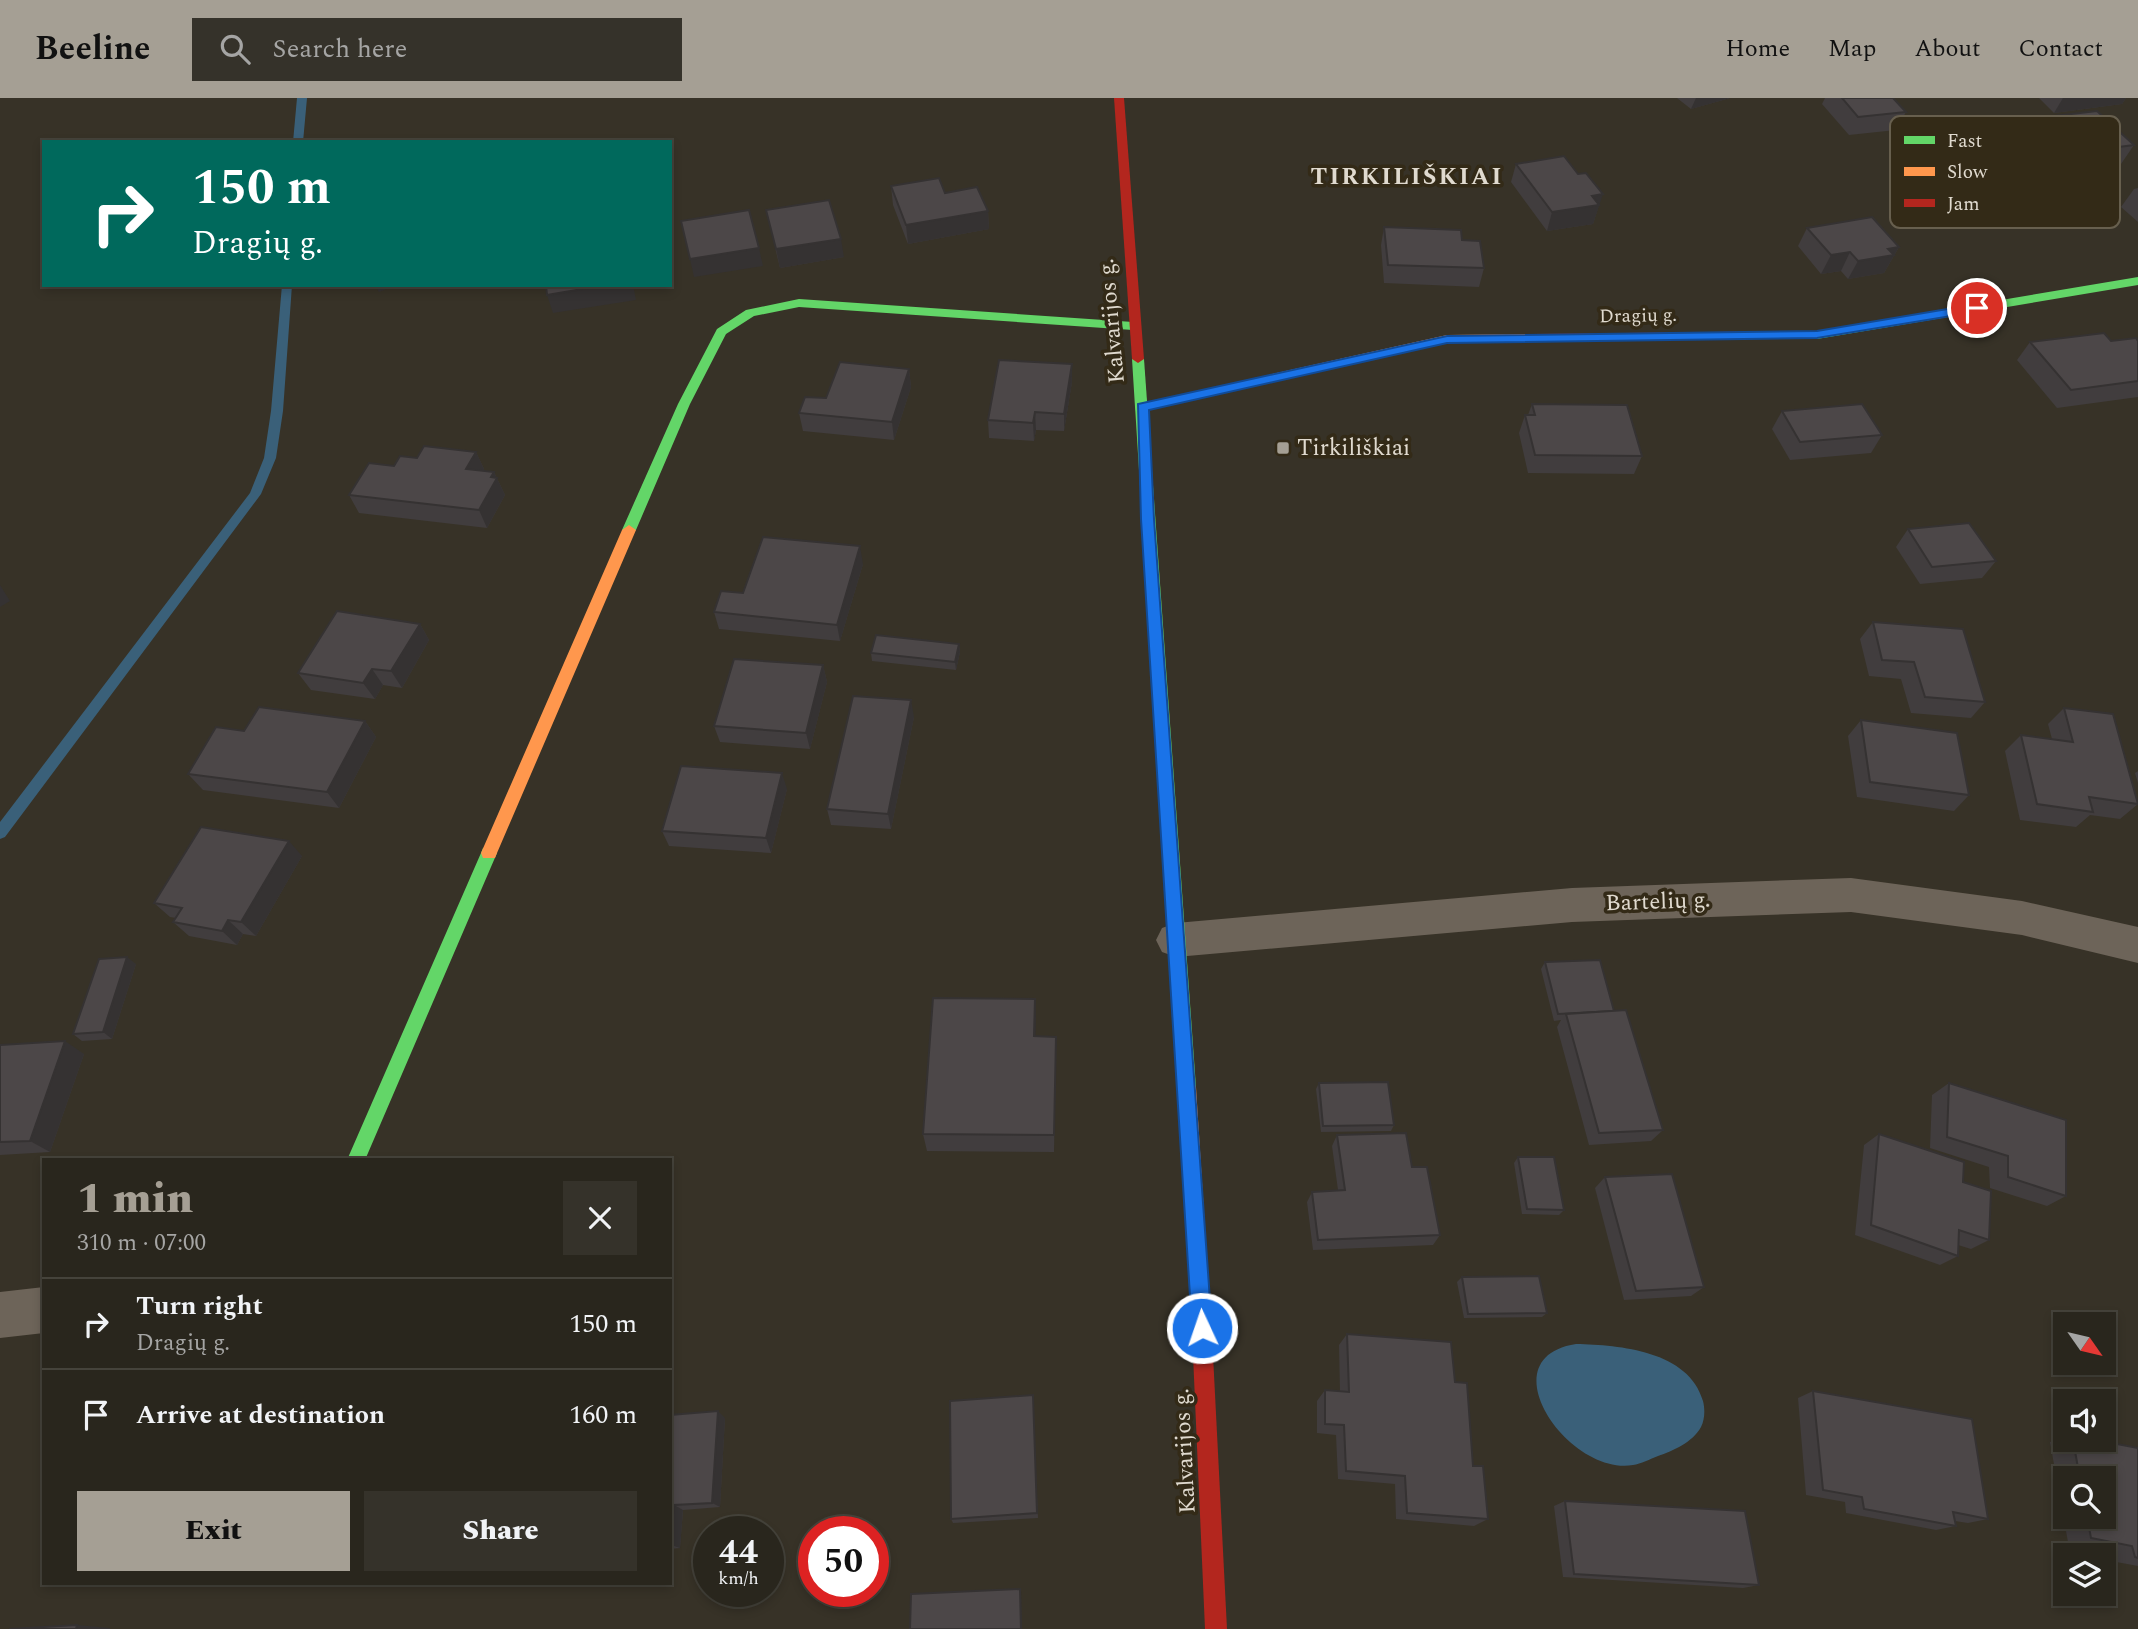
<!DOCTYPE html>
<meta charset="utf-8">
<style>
body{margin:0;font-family:Spectral,serif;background:#35322a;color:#f1f3f6;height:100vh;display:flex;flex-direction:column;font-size:26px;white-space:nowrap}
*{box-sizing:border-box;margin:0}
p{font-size:23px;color:#a5a5a4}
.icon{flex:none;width:38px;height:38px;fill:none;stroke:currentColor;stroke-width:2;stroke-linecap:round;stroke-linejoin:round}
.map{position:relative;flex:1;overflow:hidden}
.drawer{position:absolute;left:42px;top:1060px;width:630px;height:427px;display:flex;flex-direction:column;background:#29261d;border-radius:0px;box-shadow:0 4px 10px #0003,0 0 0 2px #45433b}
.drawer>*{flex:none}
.banner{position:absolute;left:42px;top:42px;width:630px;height:147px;border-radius:0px;box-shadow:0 4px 10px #0003,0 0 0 2px #45433b;background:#00695c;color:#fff;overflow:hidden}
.needle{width:46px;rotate:124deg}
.controls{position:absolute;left:2053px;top:1214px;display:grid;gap:14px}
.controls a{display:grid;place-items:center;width:63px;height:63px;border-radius:0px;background:#29261d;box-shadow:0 4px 10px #0003,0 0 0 2px #45433b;font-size:35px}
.speed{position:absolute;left:693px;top:1418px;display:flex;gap:14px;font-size:35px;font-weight:700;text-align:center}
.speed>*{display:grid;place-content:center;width:91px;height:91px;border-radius:50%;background:#29261d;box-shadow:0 4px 10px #0003,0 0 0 2px #45433b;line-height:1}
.speed small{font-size:18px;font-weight:400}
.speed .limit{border:10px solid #d22;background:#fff;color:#111}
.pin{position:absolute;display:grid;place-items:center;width:60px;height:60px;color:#fff;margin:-30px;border:4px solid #fff;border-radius:50%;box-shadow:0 2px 7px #0007}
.me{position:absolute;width:77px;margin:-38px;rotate:357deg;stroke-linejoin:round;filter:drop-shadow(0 0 5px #0008)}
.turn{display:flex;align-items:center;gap:24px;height:147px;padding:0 35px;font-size:32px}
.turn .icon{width:91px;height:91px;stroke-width:2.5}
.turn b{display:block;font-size:49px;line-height:60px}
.round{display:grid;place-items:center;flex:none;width:74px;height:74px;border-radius:0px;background:#35322a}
.summary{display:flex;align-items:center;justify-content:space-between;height:119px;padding:0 35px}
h1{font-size:42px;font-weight:800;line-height:52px;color:#a59f94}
.action{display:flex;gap:14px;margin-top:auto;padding:14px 35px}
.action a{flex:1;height:80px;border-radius:0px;background:#a59f94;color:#111;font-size:28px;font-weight:800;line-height:80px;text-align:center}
.action a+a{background:#35322a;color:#f1f3f6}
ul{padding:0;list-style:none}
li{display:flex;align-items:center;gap:21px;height:91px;padding:0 35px;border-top:2px solid #45433b}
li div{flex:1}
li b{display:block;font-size:26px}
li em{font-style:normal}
header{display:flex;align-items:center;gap:42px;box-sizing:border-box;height:98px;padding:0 35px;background:#a59f94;color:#111}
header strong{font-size:33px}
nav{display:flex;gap:38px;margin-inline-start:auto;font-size:24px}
.search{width:490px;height:63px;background:#35322a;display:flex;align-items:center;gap:18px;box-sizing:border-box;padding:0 24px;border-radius:0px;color:#a5a5a4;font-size:26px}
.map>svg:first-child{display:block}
.water{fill:#3a6079}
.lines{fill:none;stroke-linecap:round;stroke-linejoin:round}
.stream{fill:#3a6079;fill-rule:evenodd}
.street{fill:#6d6459;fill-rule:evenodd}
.fast{fill:#63d668;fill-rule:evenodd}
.slow{fill:#ff974d;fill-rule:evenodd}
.jam{fill:#b3261e;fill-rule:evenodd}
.wall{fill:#413d3e;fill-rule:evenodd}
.shaded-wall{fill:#353232}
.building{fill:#4c4748;stroke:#353232;stroke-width:2}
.route{fill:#1a73e8;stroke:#114b97;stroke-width:2}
.poi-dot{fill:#a59f94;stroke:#332a17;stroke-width:2.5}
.labels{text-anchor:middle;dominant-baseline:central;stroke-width:7;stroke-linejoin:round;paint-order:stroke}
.far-street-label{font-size:19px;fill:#e0dacf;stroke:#332a17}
.street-label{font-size:23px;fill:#e0dacf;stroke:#332a17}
.poi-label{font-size:23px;fill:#e0dacf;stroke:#332a17;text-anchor:start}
.far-district-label{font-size:24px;font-weight:bold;letter-spacing:2px;fill:#e0dacf;stroke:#332a17}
.key{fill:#332a17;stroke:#675f4e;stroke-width:2}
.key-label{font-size:19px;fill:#e0dacf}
</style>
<header>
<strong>Beeline</strong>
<div class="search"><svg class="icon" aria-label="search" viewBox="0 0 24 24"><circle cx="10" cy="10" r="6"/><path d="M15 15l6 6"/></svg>Search here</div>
<nav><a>Home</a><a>Map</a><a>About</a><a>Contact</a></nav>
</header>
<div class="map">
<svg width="2138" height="1531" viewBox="0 0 2138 1531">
<rect width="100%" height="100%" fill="#373227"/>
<!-- water -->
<path class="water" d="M 1576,1246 C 1620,1247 1689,1253 1703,1303 C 1705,1311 1705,1321 1701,1329 C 1693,1344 1673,1353 1658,1358 C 1650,1361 1641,1366 1633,1367 C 1569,1378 1486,1260 1576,1246 Z"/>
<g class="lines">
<!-- stream -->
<g class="stream">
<polygon points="297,0 307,0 303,44 293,44"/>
<polygon points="282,187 292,187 283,313 276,360 261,396 5,739 0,741 0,724 250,395 264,360 271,313"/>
</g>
<!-- street -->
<g class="street">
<polygon points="1851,780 2022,803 2138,829 2138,865 2022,837 1851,814 1572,824 1176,859 1162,854 1156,842 1162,830 1176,825 1572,790"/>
<polygon points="44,1189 44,1235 0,1240 0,1194"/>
</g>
<!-- fast -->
<g class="fast">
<polygon points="2138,179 2138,187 1817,241 1793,241 1787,237 1793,233 1817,233"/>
<polygon points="799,201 1133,224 1139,228 1133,232 799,209 754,218 726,236 690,306 636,432 629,437 624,435 622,432 678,306 717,231 746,212"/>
<polygon points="1138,257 1144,261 1196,989 1193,995 1187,997 1181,995 1178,989 1132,261"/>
<polygon points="489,748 495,750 497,755 365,1062 347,1062 481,755 483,750"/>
</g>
<!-- slow -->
<g class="slow">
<polygon points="1534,236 1540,240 1538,243 1447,245 1143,313 1137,309 1143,305 1447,237"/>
<polygon points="629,427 636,432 497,755 495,760 483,760 481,755 622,432"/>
<polygon points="1187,981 1193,983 1196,989 1213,1257 1210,1264 1203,1267 1196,1264 1193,1257 1178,989 1181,983"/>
</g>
<!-- jam -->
<g class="jam">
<polygon points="1114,0 1124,0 1144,261 1138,265 1132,261"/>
<polygon points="1793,233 1797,234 1797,240 1534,244 1528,240 1534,236"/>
<polygon points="1203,1247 1210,1250 1213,1257 1227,1531 1205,1531 1193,1257 1196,1250"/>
</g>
</g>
<!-- wall -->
<g class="wall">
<polygon points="1677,0 1730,0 1691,11"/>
<polygon points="1825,0 1893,0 1906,14 1896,32 1849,37 1822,6"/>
<polygon points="2039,0 2126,0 2122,6 2054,15"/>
<polygon points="2054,18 2134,47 2121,66 2068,72 2049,53 2053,47 2043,37"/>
<polygon points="1516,66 1599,107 1593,126 1547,133 1511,84"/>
<polygon points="891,88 945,95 988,113 989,131 908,146 893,107"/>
<polygon points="2138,90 2138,124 2121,109 2134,91"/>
<polygon points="766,112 844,159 780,170"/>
<polygon points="1384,129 1462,142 1484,170 1479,189 1384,185 1381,147"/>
<polygon points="1807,130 1899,149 1884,175 1848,181 1841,173 1821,176 1798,148"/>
<polygon points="2138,243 2138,299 2057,310 2017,262 2030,244"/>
<polygon points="1072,266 1072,284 1064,333 1036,332 1034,343 989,340 988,322"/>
<polygon points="909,271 911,289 894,342 803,333 799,315 826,300"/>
<polygon points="1532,306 1642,358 1634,376 1528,375 1519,335 1525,317 1528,317"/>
<polygon points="1782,313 1882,337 1871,355 1790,362 1772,331"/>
<polygon points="476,354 484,371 483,373 494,374 505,397 487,430 359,415 349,397 394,368 417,360"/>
<polygon points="1908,431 1996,463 1982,480 1920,486 1896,449"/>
<polygon points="863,466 840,543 719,531 714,514 743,495"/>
<polygon points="1873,524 1985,604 1971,620 1911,615 1901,581 1869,578 1860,541"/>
<polygon points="420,526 429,542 402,590 383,587 375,601 311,592 298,575"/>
<polygon points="959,546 960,554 956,572 872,563 871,555"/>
<polygon points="823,567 827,584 810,651 720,644 714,628"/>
<polygon points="2064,610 2138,706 2120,721 2090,717 2076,729 2020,722 2005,653 2021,637 2052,641 2048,626"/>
<polygon points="914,619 891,731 831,727 827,711"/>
<polygon points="1861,622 1969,697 1954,713 1857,699 1848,638"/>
<polygon points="365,623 376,639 339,710 203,692 188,676 244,633"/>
<polygon points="2138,673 2138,685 2135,675"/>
<polygon points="787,691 771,755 669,748 662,733"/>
<polygon points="302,758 256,838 243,836 237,847 189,838 173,824 176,820 170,819 154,805"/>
<polygon points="1545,864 1614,913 1663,1032 1651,1043 1589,1047 1557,929 1561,922 1554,923 1541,871"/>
<polygon points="136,866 112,941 82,943 73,936"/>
<polygon points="1035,901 1035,938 1056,957 1054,1054 927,1053 923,1036"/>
<polygon points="0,947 84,956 50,1054 0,1057"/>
<polygon points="1319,985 1394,1027 1391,1033 1321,1034 1316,991"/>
<polygon points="1949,985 2066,1098 2047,1108 1990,1090 1989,1069 1930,1050 1932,997"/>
<polygon points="1879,1036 1963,1084 1989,1142 1971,1151 1958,1147 1958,1158 1940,1167 1855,1137 1864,1047"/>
<polygon points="1337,1037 1412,1069 1440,1137 1433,1147 1313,1152 1307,1104 1312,1094 1338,1092 1332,1048"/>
<polygon points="1518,1059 1564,1112 1559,1117 1522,1116 1514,1065"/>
<polygon points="1605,1079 1704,1189 1691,1198 1624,1202 1595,1090"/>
<polygon points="1462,1179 1547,1215 1542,1219 1464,1220 1457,1184"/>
<polygon points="1347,1236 1455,1284 1473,1368 1488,1421 1474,1428 1396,1421 1395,1386 1338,1381 1336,1337 1317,1335 1317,1303 1325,1292 1340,1294 1339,1247"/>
<polygon points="1813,1293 1988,1421 1968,1425 1955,1423 1956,1428 1936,1432 1846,1415 1845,1404 1806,1397 1798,1300"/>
<polygon points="1033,1304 1038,1420 953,1425 951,1421"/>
<polygon points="670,1317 725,1320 720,1409 683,1412 680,1450 670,1451"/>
<path d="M 2065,1340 L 2065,1342 L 2096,1342 L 2138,1350 L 2138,1468 L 2111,1463 L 2108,1452 L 2068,1444 L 2050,1344 ZM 2065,1381 L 2104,1381 L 2104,1419 L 2065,1419 Z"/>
<polygon points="1565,1403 1759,1487 1743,1490 1563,1479 1554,1408"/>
</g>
<!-- shaded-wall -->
<g class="shaded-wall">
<polygon points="1696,0 1730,0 1691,11"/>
<polygon points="2063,0 2126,0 2122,6 2054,15"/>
<polygon points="1603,96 1593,126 1547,133 1552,114 1592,98"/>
<polygon points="988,113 989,131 908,146 906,127"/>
<polygon points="841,141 844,159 780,170 776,151"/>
<polygon points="1899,149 1884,175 1848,181 1858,163 1888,151"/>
<polygon points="759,150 763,168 694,179 690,161"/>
<polygon points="1850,154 1841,173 1821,176 1831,157"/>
<polygon points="375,187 396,187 379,194"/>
<polygon points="606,187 633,187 636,202 553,215 547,197"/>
<polygon points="1072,266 1072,284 1064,333 1064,316"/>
<polygon points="909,271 911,289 894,342 892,324"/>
<polygon points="1035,314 1036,332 1034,343 1033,325"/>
<polygon points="476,354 484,371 475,389 466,371"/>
<polygon points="494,374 505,397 487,430 479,412 491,379"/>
<polygon points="860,448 863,466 840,543 837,527"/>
<polygon points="0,487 10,503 0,509"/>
<polygon points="420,526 429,542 402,590 391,573"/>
<polygon points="959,546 960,554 956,572 955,564"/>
<polygon points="823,567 827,584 810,651 806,635"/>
<polygon points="372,571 383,587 375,601 363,585"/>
<polygon points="911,602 914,619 891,731 888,716"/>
<polygon points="365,623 376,639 339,710 327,694"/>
<polygon points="782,675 787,691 771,755 766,740"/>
<polygon points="289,743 302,758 256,838 241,824"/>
<polygon points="228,822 243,836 237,847 222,833"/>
<polygon points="127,859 136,866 112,941 103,934"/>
<polygon points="1035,901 1036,920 1035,957 1034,938"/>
<polygon points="1056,939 1056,957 1054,1054 1054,1037"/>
<polygon points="65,943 84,956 50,1054 30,1043"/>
<polygon points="718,1313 725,1320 720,1409 712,1405"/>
<polygon points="674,1407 683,1412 680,1450 671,1447"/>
<polygon points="1020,1491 1021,1493 1022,1531 1021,1531"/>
<polygon points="77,1527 110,1530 110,1531 76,1531"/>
</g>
<!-- building -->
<g class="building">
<polygon points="1842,0 1893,0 1906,14 1858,19"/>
<polygon points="2097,13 2134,47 2080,54 2060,35 2070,34 2054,18"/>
<polygon points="1564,58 1578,76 1586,75 1603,96 1592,98 1599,107 1552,114 1516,66"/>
<polygon points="939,80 945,95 977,89 988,113 906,127 891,88"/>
<polygon points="829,102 841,141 776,151 766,112"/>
<polygon points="749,112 759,150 690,161 681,123"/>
<polygon points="1872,119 1899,149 1888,151 1894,157 1858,163 1850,154 1831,157 1807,130"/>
<polygon points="1384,129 1461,132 1462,142 1480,143 1484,170 1388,167"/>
<polygon points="546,187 606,187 547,197"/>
<polygon points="2104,235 2111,243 2136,240 2138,243 2138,283 2071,292 2030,244"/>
<polygon points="999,262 1072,266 1064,316 1035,314 1033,325 988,322"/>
<polygon points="840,264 909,271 892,324 799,315 805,299 826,300"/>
<polygon points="1532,306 1627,307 1642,358 1535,357 1525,317 1535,317"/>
<polygon points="1862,306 1882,337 1800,344 1782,313"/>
<polygon points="424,348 476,354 466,371 494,374 491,379 497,380 479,412 349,397 369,365 394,368 400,358 417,360"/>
<polygon points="1969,425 1996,463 1932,469 1908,431"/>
<polygon points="763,439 860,448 837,527 714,514 721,493 743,495"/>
<polygon points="337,513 420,526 391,573 372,571 363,585 298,575"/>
<polygon points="1873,524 1963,531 1985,604 1925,599 1914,564 1882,562"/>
<polygon points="876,537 959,546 955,564 871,555"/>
<polygon points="734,561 823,567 806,635 714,628"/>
<polygon points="853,598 911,602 888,716 827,711"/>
<polygon points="259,609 365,623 327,694 188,676 216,629 244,633"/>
<polygon points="2064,610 2113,616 2138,706 2089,699 2093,714 2037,706 2021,637 2073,644"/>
<polygon points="1861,622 1957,635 1969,697 1870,684"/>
<polygon points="681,668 782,675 766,740 662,733"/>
<polygon points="201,729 289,743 241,824 228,822 222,833 173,824 182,810 154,805"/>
<polygon points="127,859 103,934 73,936 99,861"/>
<polygon points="1600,862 1614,913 1558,916 1545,864"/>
<polygon points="933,900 1035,901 1034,938 1056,939 1054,1037 923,1036"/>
<polygon points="1626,912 1663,1032 1599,1035 1566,916"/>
<polygon points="65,943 30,1043 0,1044 0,947"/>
<polygon points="1388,984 1394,1027 1323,1028 1319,985"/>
<polygon points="1949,985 2066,1022 2066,1098 2008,1079 2008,1058 1947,1039"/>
<polygon points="1406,1035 1412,1069 1427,1069 1440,1137 1318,1142 1312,1094 1345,1092 1337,1037"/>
<polygon points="1879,1036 1964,1064 1963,1084 1991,1093 1989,1142 1959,1132 1958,1158 1871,1127"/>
<polygon points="1518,1059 1554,1059 1564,1112 1527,1111"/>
<polygon points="1672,1076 1704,1189 1636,1193 1605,1079"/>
<polygon points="1539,1178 1547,1215 1468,1216 1462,1179"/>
<polygon points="1347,1236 1451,1244 1455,1284 1467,1285 1473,1368 1483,1368 1488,1421 1407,1415 1405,1378 1346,1373 1344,1327 1325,1326 1325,1292 1349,1294"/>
<polygon points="1813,1293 1972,1321 1988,1421 1953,1414 1956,1428 1864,1411 1862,1399 1823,1392"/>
<polygon points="1033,1297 1037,1415 951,1421 950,1303"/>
<polygon points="718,1313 712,1405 674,1407 670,1447 670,1317"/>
<polygon points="2073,1342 2096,1342 2138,1350 2138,1460 2135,1459 2132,1448 2091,1440 2087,1419 2104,1419 2104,1381 2080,1381"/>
<polygon points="1565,1403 1745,1413 1759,1487 1574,1476"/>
<polygon points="1020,1491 1021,1531 910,1531 911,1496"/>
<polygon points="77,1527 76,1531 9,1531"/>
</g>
<!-- route -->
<polygon class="route" points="1977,206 1982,207 1982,213 1817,240 1447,245 1149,312 1154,421 1212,1230 1209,1237 1202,1239 1195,1237 1192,1230 1141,421 1138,306 1447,238 1817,233"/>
<!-- markers -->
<rect class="poi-dot" x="1276" y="343" width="14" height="14" rx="3.5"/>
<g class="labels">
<!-- far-street labels -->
<g class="far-street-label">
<text transform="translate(1638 218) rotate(-1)">Dragių g.</text>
</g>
<!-- street labels -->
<g class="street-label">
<text transform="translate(1112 223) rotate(-95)">Kalvarijos g.</text>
<text transform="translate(1658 804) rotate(-2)">Bartelių g.</text>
<text transform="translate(1185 1353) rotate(-93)">Kalvarijos g.</text>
</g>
<!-- poi labels -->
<g class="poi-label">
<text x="1297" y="350">Tirkiliškiai</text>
</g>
<!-- far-district labels -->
<g class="far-district-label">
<text x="1407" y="79">TIRKILIŠKIAI</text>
</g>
</g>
<!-- legend -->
<rect x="1890" y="18" width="230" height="112" rx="10" class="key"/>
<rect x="1904" y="38" width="31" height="8" fill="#63d668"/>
<rect x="1904" y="69" width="31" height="9" fill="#ff974d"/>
<rect x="1904" y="101" width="31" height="8" fill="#b3261e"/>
<g class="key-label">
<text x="1947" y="49">Fast</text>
<text x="1947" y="80">Slow</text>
<text x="1947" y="112">Jam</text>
</g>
</svg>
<div class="controls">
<a><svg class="needle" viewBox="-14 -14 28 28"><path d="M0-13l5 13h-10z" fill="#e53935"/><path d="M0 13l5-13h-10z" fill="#a5a5a4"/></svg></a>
<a><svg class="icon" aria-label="sound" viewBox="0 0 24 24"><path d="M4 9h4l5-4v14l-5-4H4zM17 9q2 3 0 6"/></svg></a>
<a><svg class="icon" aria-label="search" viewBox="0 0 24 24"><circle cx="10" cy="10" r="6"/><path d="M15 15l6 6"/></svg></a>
<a><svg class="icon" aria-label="layers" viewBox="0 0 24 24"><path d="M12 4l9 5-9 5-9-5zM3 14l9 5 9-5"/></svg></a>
</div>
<div class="speed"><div>44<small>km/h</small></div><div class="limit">50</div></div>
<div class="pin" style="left:1977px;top:210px;background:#d93025"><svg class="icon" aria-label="arrive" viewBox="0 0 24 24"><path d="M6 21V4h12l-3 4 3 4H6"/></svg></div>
<svg class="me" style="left:1202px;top:1230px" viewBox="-20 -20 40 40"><circle r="17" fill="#1a73e8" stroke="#fff" stroke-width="3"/><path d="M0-11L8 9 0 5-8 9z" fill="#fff"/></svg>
<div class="banner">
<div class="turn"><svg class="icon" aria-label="right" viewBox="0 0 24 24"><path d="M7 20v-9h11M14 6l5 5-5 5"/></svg><div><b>150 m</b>Dragių g.</div></div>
</div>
<section class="drawer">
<div class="summary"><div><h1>1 min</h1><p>310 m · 07:00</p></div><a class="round"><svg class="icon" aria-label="close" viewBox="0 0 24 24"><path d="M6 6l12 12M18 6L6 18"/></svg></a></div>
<ul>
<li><svg class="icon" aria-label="right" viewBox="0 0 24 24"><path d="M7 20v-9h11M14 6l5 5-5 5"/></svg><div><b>Turn right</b><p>Dragių g.</p></div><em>150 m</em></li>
<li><svg class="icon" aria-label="arrive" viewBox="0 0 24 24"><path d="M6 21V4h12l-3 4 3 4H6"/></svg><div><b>Arrive at destination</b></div><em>160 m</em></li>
</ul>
<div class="action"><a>Exit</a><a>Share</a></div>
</section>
</div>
